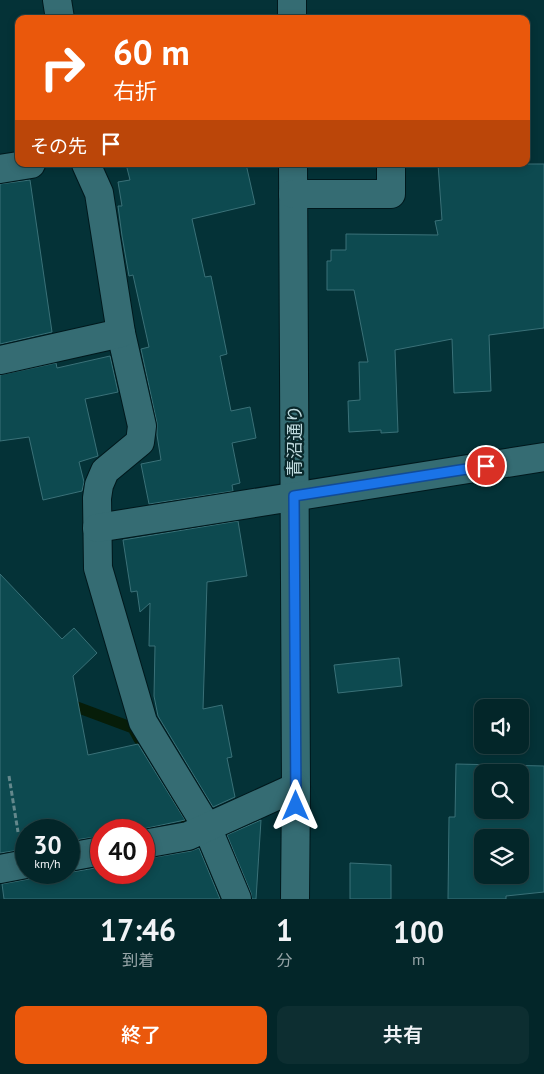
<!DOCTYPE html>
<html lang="ja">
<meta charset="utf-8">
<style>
body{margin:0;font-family:"PT Sans","Noto Sans JP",sans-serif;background:#0d2e31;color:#f1f3f6;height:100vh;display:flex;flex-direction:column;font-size:19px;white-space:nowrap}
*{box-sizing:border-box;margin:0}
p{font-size:16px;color:#97a5a8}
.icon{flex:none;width:28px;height:28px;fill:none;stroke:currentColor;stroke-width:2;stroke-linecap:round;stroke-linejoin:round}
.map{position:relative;height:899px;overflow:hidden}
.panel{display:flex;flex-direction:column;background:#032629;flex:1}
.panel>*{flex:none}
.top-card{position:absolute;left:15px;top:15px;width:515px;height:152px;border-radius:10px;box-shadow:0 2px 8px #0003,0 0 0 1px #244346;background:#ea580c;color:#fff;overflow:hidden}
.fabs{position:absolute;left:474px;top:699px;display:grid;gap:10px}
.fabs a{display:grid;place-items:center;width:55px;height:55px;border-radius:10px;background:#032629;box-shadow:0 2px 8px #0003,0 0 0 1px #244346;font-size:25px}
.speed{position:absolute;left:15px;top:819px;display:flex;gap:10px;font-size:25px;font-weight:700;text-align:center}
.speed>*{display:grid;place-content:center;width:65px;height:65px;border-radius:50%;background:#032629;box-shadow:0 2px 8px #0003,0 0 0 1px #244346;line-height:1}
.speed small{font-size:12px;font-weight:400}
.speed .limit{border:8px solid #d22;background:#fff;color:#111}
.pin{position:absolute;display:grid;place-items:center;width:42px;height:42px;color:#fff;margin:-21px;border:2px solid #fff;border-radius:50%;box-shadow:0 1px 5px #0007}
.me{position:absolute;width:55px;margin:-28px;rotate:0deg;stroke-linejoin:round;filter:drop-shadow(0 0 4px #0008)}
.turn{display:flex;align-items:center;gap:18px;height:105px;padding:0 15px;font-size:22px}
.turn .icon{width:65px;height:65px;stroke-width:2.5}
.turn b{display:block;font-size:35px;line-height:42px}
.then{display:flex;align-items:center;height:48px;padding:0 15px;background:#0003;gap:10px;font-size:19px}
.eta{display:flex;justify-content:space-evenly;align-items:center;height:85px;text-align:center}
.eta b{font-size:30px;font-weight:600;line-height:35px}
.cta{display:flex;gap:10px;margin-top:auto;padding:10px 15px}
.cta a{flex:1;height:58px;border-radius:10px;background:#ea580c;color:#fff;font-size:20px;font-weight:600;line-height:58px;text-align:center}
.cta a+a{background:#0d2e31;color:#f1f3f6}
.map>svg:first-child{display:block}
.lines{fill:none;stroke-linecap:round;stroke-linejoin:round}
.stream{stroke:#071d09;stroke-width:11}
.building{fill:#0d4a50;stroke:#3a7178;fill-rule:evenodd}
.minor-casing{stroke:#00181c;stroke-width:30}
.path{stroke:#64888c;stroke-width:3;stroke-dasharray:5 2.5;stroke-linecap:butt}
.minor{stroke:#356c73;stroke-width:28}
.route-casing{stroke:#114b97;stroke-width:12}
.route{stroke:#1a73e8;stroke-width:9}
.labels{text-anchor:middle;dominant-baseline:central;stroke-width:4.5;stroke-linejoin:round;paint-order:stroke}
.street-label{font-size:18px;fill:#c0dbdf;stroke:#09272a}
</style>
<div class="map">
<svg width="544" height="899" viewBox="0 0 544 899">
<rect width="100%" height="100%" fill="#043237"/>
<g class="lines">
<!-- stream -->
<g class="stream">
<polyline points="66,703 133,728 139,739"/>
<polyline points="175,800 195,834"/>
</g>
</g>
<!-- building -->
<g class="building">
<polygon points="126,164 246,164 255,204 192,219 205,277 211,276 227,354 220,356 231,411 250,407 256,438 232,443 240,483 232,485 233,491 149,504 141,464 161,460 157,435 157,423 141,349 149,347 133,275 129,276 122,236 118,206 122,206 118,182 130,180"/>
<polygon points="438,164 544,164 544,328 489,335 491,391 454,393 452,339 395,350 398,432 381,433 381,430 349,432 348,401 360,400 359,362 368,362 354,290 327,290 327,261 331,261 331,250 346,250 346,234 438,235 435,221 442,220"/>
<polygon points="30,180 52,332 0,344 0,184"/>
<polygon points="110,356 118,392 85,399 98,456 79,462 84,482 82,491 43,500 29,437 0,441 0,375 56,363 57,368"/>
<polygon points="238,521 247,576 207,582 203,709 222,705 232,757 227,758 235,797 213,807 158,716 154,696 155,646 149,646 150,603 140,612 137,591 131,592 123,540"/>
<polygon points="0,574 62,639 74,628 97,653 73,676 88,755 138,744 185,820 138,830 101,830 101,836 69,841 69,830 26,830 26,849 0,853"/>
<polygon points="399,658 402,686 338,693 334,665"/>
<path d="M 456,764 L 544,766 L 544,892 L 506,896 L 506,899 L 448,899 L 449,817 L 455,817 ZM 482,772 L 520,772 L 520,810 L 482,810 ZM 482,838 L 520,838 L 520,875 L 482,875 Z"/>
<polygon points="261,820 256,899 252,899 251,893 227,835"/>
<polygon points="199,848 220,899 4,899 2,884 29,879 36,876 39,872 72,872 101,867 101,872 144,872 144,859 191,851"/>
<polygon points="350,863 391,865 391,899 350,899"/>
</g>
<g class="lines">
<defs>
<g id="minor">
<polyline points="57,0 60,19"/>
<polyline points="292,0 292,19"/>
<polyline points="293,164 296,787 295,899"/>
<polyline points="0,169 31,164"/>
<polyline points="293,194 391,194 391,164"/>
<polyline points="121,333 142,426 140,442 105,471 99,485 97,498 98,568 143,722 207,827 237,899"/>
<polyline points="0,360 121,333 99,193 86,164"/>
<polyline points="97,528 544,457"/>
<polyline points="144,844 188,836 296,787"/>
<polyline points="69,857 101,851"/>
<polyline points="0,869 26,864"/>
</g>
</defs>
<!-- minor casing -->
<use href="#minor" class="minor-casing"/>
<!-- path -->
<polyline class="path" points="9,776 18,832"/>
<!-- minor -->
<use href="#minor" class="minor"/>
</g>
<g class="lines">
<defs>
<polyline id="route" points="296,806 294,496 486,466"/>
</defs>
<!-- route casing -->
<use href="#route" class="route-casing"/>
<!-- route -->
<use href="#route" class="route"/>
</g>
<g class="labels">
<!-- street labels -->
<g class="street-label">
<text transform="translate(294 441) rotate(-90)">青沼通り</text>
</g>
</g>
</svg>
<div class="fabs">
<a><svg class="icon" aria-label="sound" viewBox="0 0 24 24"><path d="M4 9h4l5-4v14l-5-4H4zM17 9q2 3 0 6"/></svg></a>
<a><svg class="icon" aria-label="search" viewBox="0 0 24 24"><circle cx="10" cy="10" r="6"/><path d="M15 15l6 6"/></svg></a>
<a><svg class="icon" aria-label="layers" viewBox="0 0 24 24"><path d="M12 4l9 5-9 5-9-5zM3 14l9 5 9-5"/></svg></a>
</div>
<div class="speed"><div>30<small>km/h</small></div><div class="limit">40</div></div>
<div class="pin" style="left:486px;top:466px;background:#d93025"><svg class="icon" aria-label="arrive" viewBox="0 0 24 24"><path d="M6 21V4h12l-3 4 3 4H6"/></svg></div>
<svg class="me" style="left:296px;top:806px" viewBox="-20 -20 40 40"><path d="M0-17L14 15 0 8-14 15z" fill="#1a73e8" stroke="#fff" stroke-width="4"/></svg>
<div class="top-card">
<div class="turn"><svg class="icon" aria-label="right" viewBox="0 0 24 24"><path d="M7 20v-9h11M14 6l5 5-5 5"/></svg><div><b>60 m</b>右折</div></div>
<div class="then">その先<svg class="icon" aria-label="arrive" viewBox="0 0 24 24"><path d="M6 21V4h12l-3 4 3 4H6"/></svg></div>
</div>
</div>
<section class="panel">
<div class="eta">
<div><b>17:46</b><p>到着</p></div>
<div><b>1</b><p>分</p></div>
<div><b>100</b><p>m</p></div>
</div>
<div class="cta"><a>終了</a><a>共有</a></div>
</section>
